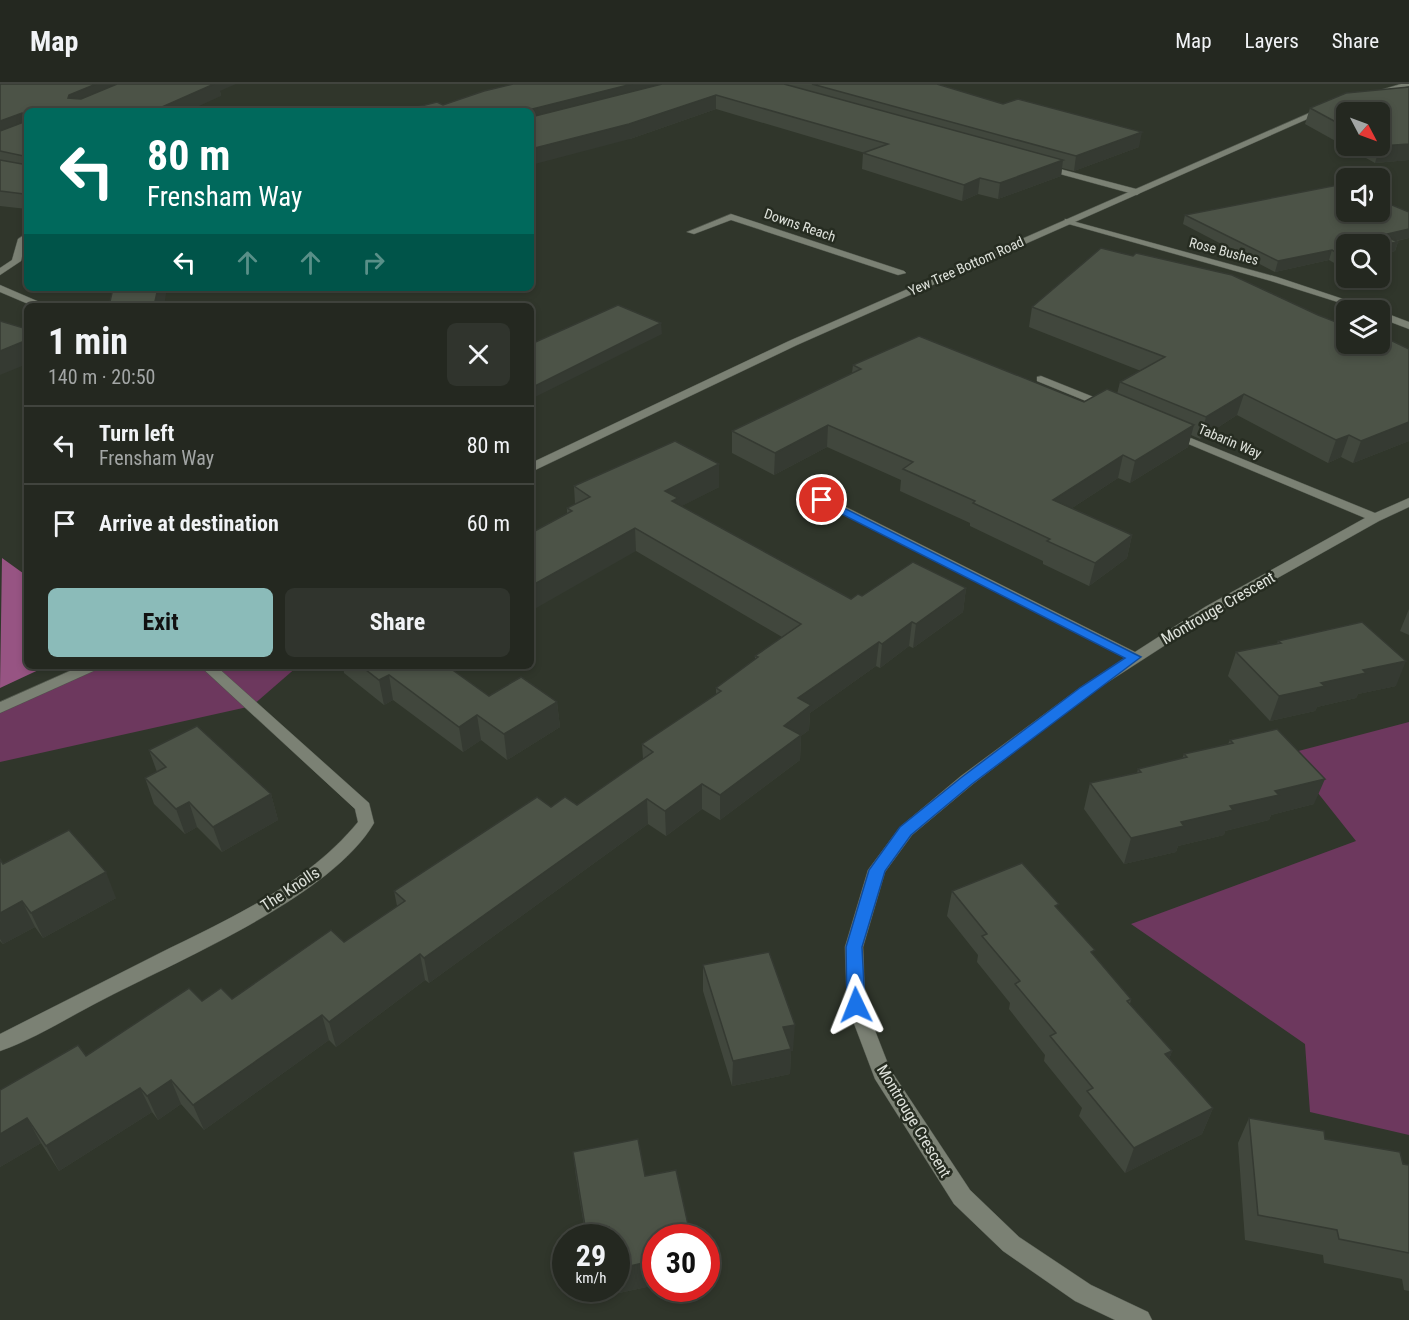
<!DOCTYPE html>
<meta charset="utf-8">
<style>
body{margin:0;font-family:"Roboto Condensed",sans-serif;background:#30342d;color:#f1f3f6;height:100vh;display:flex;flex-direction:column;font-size:22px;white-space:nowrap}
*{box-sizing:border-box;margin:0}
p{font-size:20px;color:#a3a6a5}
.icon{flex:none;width:33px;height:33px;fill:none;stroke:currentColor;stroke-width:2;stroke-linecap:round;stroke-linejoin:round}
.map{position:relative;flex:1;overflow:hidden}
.drawer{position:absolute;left:24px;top:219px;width:510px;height:366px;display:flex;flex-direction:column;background:#242820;border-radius:9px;box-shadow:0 3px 9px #0003,0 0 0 2px #41443e}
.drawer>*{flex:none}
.hud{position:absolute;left:24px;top:24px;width:510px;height:183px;border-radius:9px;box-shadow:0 3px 9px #0003,0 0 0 2px #41443e;background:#00695c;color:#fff;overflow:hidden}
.needle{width:39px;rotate:131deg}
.tools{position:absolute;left:1336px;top:18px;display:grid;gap:12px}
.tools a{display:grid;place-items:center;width:54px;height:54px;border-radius:9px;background:#242820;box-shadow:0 3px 9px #0003,0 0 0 2px #41443e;font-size:30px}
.speed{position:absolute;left:552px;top:1140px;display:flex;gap:12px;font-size:30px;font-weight:700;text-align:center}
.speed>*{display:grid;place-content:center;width:78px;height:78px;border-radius:50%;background:#242820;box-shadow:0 3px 9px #0003,0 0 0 2px #41443e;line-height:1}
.speed small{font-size:15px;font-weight:400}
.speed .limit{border:9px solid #d22;background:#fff;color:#111}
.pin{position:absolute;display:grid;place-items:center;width:51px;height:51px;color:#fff;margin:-26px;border:3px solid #fff;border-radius:50%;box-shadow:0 2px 6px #0007}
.me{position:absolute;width:66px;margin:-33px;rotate:358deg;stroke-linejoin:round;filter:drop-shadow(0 0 4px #0008)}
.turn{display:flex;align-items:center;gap:21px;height:126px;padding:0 24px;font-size:27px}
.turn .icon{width:78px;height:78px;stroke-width:2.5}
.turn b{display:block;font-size:42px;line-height:51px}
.lanes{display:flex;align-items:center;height:57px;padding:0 24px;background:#0003;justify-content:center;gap:30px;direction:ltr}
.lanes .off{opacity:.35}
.round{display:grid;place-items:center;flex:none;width:63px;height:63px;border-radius:9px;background:#30342d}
.headline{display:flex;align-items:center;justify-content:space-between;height:102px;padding:0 24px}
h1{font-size:36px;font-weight:700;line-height:45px}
.button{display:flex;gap:12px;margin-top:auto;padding:12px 24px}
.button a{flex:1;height:69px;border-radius:9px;background:#8bbbb9;color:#111;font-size:24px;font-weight:700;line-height:69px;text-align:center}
.button a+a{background:#30342d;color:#f1f3f6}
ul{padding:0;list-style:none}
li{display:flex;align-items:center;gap:18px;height:78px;padding:0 24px;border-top:2px solid #41443e}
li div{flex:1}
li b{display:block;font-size:22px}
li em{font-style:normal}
header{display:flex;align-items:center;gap:36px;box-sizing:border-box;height:84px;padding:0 30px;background:#242820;border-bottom:2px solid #41443e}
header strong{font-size:28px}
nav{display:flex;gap:33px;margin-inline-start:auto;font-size:21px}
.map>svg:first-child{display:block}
.green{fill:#6d385e}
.forest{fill:#975483}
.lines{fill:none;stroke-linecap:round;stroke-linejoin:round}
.minor-casing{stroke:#4f554b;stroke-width:1}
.secondary-casing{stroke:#4f554b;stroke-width:1}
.minor{fill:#7b8174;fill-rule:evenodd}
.secondary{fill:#7b8174;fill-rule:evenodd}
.wall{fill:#41473d;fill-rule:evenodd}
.shaded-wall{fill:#353a32}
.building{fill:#4c5347;stroke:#353a32;stroke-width:1.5}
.route{fill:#1a73e8;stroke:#114b97;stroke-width:1.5}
.labels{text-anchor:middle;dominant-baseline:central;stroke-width:5;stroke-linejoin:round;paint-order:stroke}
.far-street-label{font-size:14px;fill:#dee2db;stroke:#262c21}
.street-label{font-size:16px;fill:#dee2db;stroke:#262c21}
</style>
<header>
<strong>Map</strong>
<nav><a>Map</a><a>Layers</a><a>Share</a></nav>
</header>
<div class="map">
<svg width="1409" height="1236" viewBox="0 0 1409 1236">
<rect width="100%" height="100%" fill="#30362b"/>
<!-- green -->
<g class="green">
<polygon points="93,582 298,582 252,622 0,678 0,624"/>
<polygon points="1409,638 1409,1051 1310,1028 1305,960 1131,840 1356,757 1287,670"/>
</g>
<!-- forest -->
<polygon class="forest" points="2,474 27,492 27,582 47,582 0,604"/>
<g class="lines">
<defs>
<g id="minor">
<polygon points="1041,80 1140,106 1141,108 1137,111 1038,84 1038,80"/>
<polygon points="731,130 904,187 906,189 898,191 731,136 694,150 687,148"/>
<polygon points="1065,135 1277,193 1376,226 1363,226 1271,197 1065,139"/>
<polygon points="27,149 21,177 0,191 0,184 12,176 18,155"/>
<polygon points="0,201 44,220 46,222 33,222 0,208"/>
<polygon points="1380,227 1409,238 1409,245 1380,234"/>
<polygon points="1041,292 1111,320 1113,322 1111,324 1103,324 1037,297 1037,293"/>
<polygon points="1171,346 1375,429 1409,414 1409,423 1379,437 1215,529 1091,609 973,700 912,751 885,788 863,863 865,921 890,985 970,1106 1019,1153 1091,1201 1148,1228 1152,1236 1115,1236 1075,1217 1003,1167 954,1120 875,995 847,921 845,863 868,786 900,743 961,692 1081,603 1125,574 816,416 822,412 826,413 1135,568 1205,523 1365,434 1167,351 1165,349"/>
<path d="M 200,582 L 216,582 L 369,719 L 374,739 C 332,812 181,875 106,914 C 72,931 35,955 0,967 L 0,950 C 53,923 107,896 160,869 C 231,834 307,800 358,738 L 355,725 Z"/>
</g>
<g id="secondary">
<polygon points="1401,0 1409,0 1409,2 1375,11 1371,9"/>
<polygon points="1323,23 1330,25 797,261 531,388 531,379 789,257"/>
<polygon points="81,582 100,582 98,585 0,629 0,618"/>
</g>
</defs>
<!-- minor casing -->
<use href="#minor" class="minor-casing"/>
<!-- secondary casing -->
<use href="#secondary" class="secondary-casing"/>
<!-- minor -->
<use href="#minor" class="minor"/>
<!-- secondary -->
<use href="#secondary" class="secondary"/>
</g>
<!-- wall -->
<g class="wall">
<polygon points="0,0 220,7 221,12 27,27 27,125 0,122"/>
<polygon points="513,0 937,0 1139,63 1074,87 1062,84 1061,92 998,115 978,110 962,117 862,85 863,69 865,69 716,25 630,55 443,21"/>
<path d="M 1409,3 L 1409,76 L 1375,79 L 1305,40 L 1310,24 ZM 1347,28 L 1380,62 L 1347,62 Z"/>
<polygon points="1409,128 1409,154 1397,157 1398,158 1395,167 1380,171 1380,160 1347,160 1347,177 1336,180 1329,176 1275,188 1183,140 1185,131"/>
<polygon points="1032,223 1318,231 1409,265 1409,357 1353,379 1341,373 1328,379 1237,331 1200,355 1191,351 1188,363 1130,399 1118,394 1072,424 1132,451 1127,474 1089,502 1043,480 1043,477 970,442 970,439 900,407 901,396 827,363 774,391 732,369 732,347 852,289 853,281 1084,318 1117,310 1120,298 1141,287 1029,243"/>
<polygon points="719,380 719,403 681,422 851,515 862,512 966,504 963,528 913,564 909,562 880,584 876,582 810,629 809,646 801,652 800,676 720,736 702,725 666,752 648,740 429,899 425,896 336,963 329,956 204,1046 181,1020 158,1036 152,1028 59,1087 41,1059 0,1083 0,1006 86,972 202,917 232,915 344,858 397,822 394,807 551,723 577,721 643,675 642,660 716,610 716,604 755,575 755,572 782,553 636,467 567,430 567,424 575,420 574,402"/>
<polygon points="1409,525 1409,551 1400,547"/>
<polygon points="1278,557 1396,602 1358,610 1356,614 1317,623 1315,627 1270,637 1228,592 1236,568 1277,560"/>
<polygon points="343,582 447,582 489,612 557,618 560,643 507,676 481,656 463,668 393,616 384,621 344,589"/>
<polygon points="1230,656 1314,720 1271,731 1269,736 1225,747 1224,751 1178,762 1176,768 1124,780 1084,725 1090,699 1137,689 1138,685 1182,675 1184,670 1228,660"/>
<polygon points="149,666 271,710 278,736 222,768 197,743 185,750 154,720 145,694 157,688"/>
<polygon points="0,775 3,780 116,814 43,854 35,843 3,860 0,857"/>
<polygon points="952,807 1058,825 1094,872 1131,915 1130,920 1172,967 1169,975 1213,1024 1202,1050 1125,1089 1079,1032 1082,1024 1044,977 1045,971 1009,925 1010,919 977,878 978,871 947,832"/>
<polygon points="703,881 793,967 791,967 790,990 732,1002 703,907"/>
<polygon points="1249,1034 1409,1081 1409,1207 1404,1206 1402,1195 1324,1179 1323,1171 1245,1156 1238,1059"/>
<polygon points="573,1068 656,1154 656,1201 619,1209 616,1196 616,1154 586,1154 576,1093"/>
</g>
<!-- shaded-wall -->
<g class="shaded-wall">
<polygon points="96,0 133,0 73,25 68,14 69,11"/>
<polygon points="211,0 236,0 220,7 221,12 188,27 153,27"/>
<polygon points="632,0 686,0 531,40 531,27 528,27 528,26"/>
<polygon points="716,11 716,25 630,55 531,81 531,65"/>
<polygon points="22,29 26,44 0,54 0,37"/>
<polygon points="1142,48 1139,63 1074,87 1076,72"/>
<polygon points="1409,60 1409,76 1375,79 1380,62"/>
<polygon points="1063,76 1061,92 998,115 1000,99"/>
<polygon points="980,94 978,110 962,117 964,101"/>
<polygon points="27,108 27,121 24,110"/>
<polygon points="1409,145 1409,154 1380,160 1383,151"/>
<polygon points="1398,158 1395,167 1380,171 1380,161"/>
<polygon points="1332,166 1329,176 1275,188 1278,177"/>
<polygon points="1347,168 1347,177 1336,180 1339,170"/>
<polygon points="158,204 167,204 164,222 154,222"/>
<polygon points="661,239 662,250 531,315 531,304"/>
<polygon points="27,256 27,280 0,291 0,267"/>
<polygon points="1244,310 1237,331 1200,355 1206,333"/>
<polygon points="1409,338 1409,357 1353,379 1361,357"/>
<polygon points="828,341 827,363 774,391 775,369"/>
<polygon points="1194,341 1188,363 1130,399 1135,377"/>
<polygon points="1349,351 1341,373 1328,379 1336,356"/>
<polygon points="1123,371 1118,394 1049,439 1053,416"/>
<polygon points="719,380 719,403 678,424 665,407"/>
<polygon points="635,444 636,467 531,527 531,502"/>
<polygon points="1132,451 1127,474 1089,502 1095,479"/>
<polygon points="966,504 963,528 913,564 916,540"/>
<polygon points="912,538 909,562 880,584 882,560"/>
<polygon points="879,558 876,582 810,629 809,646 801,652 800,676 720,736 720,711 798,614"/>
<polygon points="1406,577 1396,602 1358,610 1356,614 1317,623 1315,627 1270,637 1279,612 1363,586"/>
<polygon points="389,591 393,616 384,621 379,596"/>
<polygon points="557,618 560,643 507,676 504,650"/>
<polygon points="477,631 481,656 463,668 459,643"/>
<polygon points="1325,695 1314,720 1271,731 1269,736 1225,747 1224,751 1178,762 1176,768 1124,780 1131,754 1275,707"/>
<polygon points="702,700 702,725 666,752 665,727"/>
<polygon points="271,710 278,736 222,768 213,743"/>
<polygon points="647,715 648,740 429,899 424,874"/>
<polygon points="189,718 197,743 185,750 176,725"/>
<polygon points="106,788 116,814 43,854 31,829"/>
<polygon points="22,817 35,843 3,860 0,855 0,829"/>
<polygon points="420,870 425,896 336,963 329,938"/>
<polygon points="322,931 329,956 204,1046 193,1021"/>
<polygon points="795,941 793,967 791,967 790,990 732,1002 733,977 783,943"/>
<polygon points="1172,967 1163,993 1165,970"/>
<polygon points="171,996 181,1020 158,1036 147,1012"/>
<polygon points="140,1004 152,1028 59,1087 46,1062"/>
<polygon points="1213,1024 1202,1050 1125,1089 1134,1064"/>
<polygon points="27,1034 41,1059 0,1083 0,1050"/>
<polygon points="609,1143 610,1154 587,1154 586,1148"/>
<polygon points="656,1176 656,1201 619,1209 617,1185"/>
</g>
<!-- building -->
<g class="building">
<polygon points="0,0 96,0 69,11 68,14 81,15 117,0 214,0 153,27 27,27 27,108 24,110 0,107 0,76 22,80 24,78 24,72 0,67 0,47 24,38 25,31 22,29 0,37"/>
<polygon points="513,0 632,0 528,26 528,27 401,27 437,18 443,21 484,7"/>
<polygon points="662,0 784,0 1063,76 1000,99 980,94 964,101 863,69 888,60 716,11 629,40 531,65 531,33"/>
<polygon points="812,0 937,0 1003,20 1018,15 1142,48 1076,72"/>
<polygon points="1409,3 1409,60 1380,62 1379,62 1380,28 1347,28 1347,44 1310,24 1346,9"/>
<polygon points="1343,100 1347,101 1347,128 1380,128 1380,116 1409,128 1409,145 1383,151 1398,158 1380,161 1380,160 1347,160 1347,168 1339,170 1332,166 1278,177 1185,131"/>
<polygon points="1101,164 1133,172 1136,169 1232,191 1318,231 1336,238 1345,235 1347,236 1347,260 1380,260 1380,251 1409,265 1409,338 1361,357 1349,351 1336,356 1244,310 1206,333 1120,298 1165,273 1032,223"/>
<polygon points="113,204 158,204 154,222 109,222"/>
<polygon points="618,221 661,239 531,304 531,260"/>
<polygon points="0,237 27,245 27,256 0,267"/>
<polygon points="919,252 1084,318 1107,305 1194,341 1135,377 1123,371 1053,416 1132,451 1095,479 1047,457 1050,455 973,419 975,417 903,385 913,378 828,341 775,369 732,347 861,285 853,281"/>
<polygon points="675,357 719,380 665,407 678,414 672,417 851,515 858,510 862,512 913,478 966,504 916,540 912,538 882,560 879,558 798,614 811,621 784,642 801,651 720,711 702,700 665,727 647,715 424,874 420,870 329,938 322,931 193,1021 171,996 147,1012 140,1004 46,1062 27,1034 0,1050 0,1006 78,961 86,972 189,904 202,917 221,904 232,915 331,846 344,858 405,817 394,807 537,713 551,723 565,713 577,721 653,668 642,660 721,607 716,604 758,573 755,572 801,540 635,444 531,502 531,449 572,427 567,424 590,413 574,402"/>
<polygon points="1362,538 1406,577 1363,586 1366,589 1321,599 1325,602 1279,612 1236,568 1281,559 1278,557"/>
<polygon points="361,582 447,582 489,612 521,593 557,618 504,650 477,631 459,643 389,591 379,596"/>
<polygon points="197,642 271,710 213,743 189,718 176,725 145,694 166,683 149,666"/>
<polygon points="1277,645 1325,695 1275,707 1279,711 1230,722 1233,726 1181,738 1184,742 1131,754 1090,699 1141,688 1138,685 1187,673 1184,670 1233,659 1230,656"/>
<polygon points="69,746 106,788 31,829 22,817 0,829 0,775 3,780"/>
<polygon points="1022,779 1059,820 1055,822 1095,866 1091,868 1131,915 1127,917 1172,967 1165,970 1213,1024 1134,1064 1087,1007 1093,1004 1050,952 1056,949 1015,900 1020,897 982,852 987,850 952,807"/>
<polygon points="769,868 795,941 783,943 791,965 733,977 703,881"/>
<polygon points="1249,1034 1324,1047 1325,1055 1400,1068 1403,1080 1409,1081 1409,1169 1339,1155 1337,1146 1258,1131"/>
<polygon points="638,1055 645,1092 676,1086 691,1154 656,1154 656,1176 617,1185 616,1154 611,1154 609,1143 586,1148 573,1068"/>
</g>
<!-- route -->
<polygon class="route" points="822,413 1141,573 972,700 911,751 885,787 862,863 865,921 862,925 856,928 850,925 847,921 846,863 869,786 900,743 962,693 1081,603 1125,574 818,418 817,416"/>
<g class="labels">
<!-- far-street labels -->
<g class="far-street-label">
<text transform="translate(800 141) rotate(19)">Downs Reach</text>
<text transform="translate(1224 167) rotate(15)">Rose Bushes</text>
<text transform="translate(966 182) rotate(-24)">Yew Tree Bottom Road</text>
<text transform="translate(1230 357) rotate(23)">Tabarin Way</text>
</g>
<!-- street labels -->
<g class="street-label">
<text transform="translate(1218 524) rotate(-30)">Montrouge Crescent</text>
<text transform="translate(290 805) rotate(-33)">The Knolls</text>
<text transform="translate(914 1037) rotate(59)">Montrouge Crescent</text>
</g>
</g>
</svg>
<div class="tools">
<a><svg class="needle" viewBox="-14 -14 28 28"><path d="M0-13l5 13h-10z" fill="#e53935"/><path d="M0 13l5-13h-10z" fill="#a3a6a5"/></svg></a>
<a><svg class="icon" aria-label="sound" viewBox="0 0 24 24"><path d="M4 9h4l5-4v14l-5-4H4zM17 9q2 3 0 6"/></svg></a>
<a><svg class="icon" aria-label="search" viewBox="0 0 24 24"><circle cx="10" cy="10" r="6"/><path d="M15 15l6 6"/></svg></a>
<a><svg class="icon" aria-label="layers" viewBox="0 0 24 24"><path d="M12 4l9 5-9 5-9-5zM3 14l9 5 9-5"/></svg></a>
</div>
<div class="speed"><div>29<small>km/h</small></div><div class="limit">30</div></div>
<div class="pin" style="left:822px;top:416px;background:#d93025"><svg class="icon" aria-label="arrive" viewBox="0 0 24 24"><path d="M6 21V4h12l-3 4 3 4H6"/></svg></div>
<svg class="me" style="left:856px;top:921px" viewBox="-20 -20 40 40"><path d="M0-17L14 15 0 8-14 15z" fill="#1a73e8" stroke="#fff" stroke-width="4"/></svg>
<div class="hud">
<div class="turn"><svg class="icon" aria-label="left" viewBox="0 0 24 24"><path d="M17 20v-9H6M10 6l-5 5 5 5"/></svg><div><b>80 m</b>Frensham Way</div></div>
<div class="lanes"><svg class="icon" aria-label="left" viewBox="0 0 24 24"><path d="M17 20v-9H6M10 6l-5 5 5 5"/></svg><svg class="icon off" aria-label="ahead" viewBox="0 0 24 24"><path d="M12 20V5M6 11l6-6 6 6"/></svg><svg class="icon off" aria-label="ahead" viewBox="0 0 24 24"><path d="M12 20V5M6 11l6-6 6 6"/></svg><svg class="icon off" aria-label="right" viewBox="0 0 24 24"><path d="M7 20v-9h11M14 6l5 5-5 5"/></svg></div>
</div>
<section class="drawer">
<div class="headline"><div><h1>1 min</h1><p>140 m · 20:50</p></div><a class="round"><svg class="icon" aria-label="close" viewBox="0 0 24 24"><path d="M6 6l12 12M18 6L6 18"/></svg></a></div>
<ul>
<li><svg class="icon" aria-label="left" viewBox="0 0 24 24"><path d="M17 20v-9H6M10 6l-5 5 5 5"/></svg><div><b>Turn left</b><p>Frensham Way</p></div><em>80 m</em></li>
<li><svg class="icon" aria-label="arrive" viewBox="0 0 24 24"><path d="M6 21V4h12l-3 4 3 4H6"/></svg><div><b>Arrive at destination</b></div><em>60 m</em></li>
</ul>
<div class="button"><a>Exit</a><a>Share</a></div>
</section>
</div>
